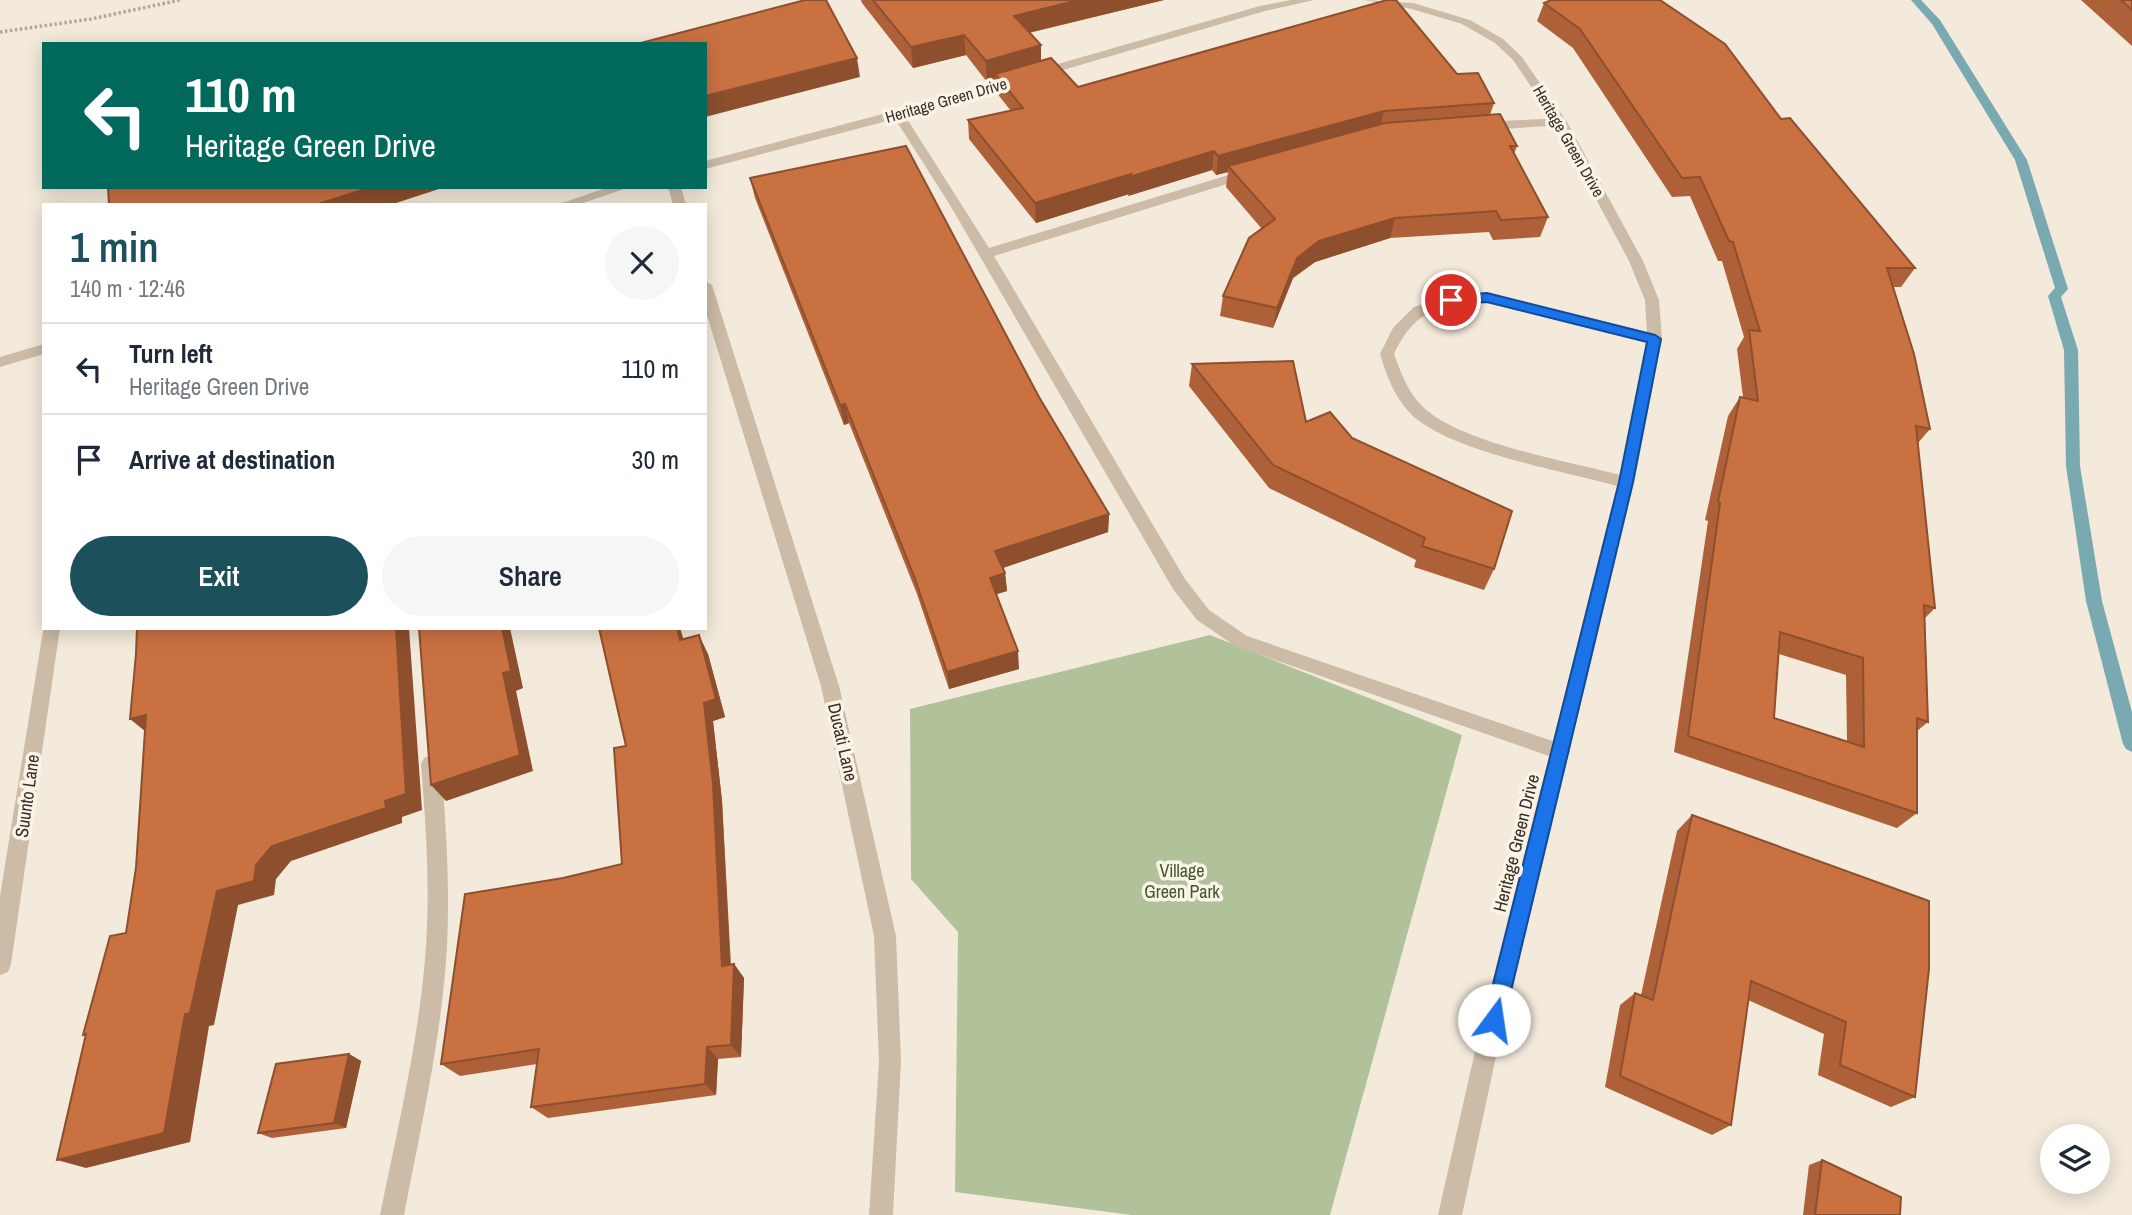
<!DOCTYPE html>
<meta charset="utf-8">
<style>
body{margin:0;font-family:"Archivo Narrow",sans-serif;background:#f6f6f7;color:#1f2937;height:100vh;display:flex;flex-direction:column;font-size:26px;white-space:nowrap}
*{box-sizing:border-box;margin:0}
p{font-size:23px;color:#747a83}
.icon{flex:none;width:38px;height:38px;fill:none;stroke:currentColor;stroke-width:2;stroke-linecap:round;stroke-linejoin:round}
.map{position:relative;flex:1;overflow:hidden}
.side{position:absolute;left:42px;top:203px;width:665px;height:427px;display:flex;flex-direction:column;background:#fff;border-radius:0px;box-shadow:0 4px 18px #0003}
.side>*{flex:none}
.banner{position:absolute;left:42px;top:42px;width:665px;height:147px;border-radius:0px;box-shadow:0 4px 18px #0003;background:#00695c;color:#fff;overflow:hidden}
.fabs{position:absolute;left:2040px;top:1124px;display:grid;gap:14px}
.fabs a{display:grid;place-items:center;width:70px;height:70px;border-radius:50%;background:#fff;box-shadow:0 4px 18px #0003;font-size:35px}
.pin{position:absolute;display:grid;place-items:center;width:60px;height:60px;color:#fff;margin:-30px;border:4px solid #fff;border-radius:50%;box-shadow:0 2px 7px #0007}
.me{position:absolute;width:77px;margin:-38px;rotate:14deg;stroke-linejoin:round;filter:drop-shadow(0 0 5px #0008)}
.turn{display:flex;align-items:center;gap:24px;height:147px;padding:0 28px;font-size:32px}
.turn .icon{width:91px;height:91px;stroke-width:2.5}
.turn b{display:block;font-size:49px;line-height:60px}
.round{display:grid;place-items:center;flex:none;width:74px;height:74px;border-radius:37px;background:#f6f6f7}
.head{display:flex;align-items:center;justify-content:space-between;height:119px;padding:0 28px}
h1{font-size:42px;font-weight:600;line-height:52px;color:#1c505a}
.action{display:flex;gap:14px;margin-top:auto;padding:14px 28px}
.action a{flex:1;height:80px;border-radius:42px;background:#1c505a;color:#fff;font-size:28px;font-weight:600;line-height:80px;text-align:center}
.action a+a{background:#f6f6f7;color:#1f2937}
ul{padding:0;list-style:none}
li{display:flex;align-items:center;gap:21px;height:91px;padding:0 28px;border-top:2px solid #e0e1e3}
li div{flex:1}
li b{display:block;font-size:26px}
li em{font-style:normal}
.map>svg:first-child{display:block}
.green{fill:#b1c29a}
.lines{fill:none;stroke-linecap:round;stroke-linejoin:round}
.stream{fill:#79a9b1;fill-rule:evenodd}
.path{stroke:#b7a591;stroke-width:3.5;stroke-dasharray:2.5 2.5;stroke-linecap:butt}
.lane{fill:#cbbba7;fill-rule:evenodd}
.street{fill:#cbbba7;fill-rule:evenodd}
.wall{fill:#ae6139;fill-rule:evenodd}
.shaded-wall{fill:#8d4f2e}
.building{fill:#ca7142;stroke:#8d4f2e;stroke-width:2;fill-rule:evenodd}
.route{fill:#1a73e8;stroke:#114b97;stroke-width:2}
.labels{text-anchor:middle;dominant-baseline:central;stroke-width:7;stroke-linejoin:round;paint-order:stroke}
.far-street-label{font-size:16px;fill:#372e28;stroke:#faf3e8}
.street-label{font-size:18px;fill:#372e28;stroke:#faf3e8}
.park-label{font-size:18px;fill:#42562a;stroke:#faf3e8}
</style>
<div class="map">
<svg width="2132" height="1215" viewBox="0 0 2132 1215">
<rect width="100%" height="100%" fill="#f3eadb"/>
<!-- green -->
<polygon class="green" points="1210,635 1462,735 1330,1215 1132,1215 955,1192 958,932 911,879 910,709"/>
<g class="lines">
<!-- stream -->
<polygon class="stream" points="1911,0 1921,0 1940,20 2027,160 2068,289 2061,297 2078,350 2080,466 2102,601 2132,712 2132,752 2126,749 2123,744 2086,601 2066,466 2064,350 2048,296 2055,288 2015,160 1932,24"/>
<!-- path -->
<polyline class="path" points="0,32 91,19 180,0"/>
<!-- lane -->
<g class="lane">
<polygon points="894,111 902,111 989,248 1245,170 1253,170 1253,176 994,256 1185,579 1209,610 1247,636 1567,746 1570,752 1567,758 1560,760 1235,646 1197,620 1173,589 950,205 892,114"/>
<polygon points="1561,118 1567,122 1565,125 1485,130 1479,126 1485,122"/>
<path d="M 431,755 L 438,758 L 441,764 C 446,824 450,885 447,946 C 442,1036 421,1126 404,1215 L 380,1215 C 398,1126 420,1036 426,946 C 430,885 426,825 421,764 L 424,758 Z"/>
</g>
<!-- street -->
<g class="street">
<polygon points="1291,0 1314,0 1265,11 902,117 705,169 705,161 894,111 1260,6"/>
<path d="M 1364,0 L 1413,3 L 1470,20 L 1503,39 L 1521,56 L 1567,122 L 1643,261 L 1659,300 L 1662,339 L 1634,483 L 1498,1047 L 1462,1215 L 1438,1215 L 1476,1047 L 1617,486 C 1564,471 1445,451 1409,412 C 1394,396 1386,374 1380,354 L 1393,328 L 1414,307 L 1451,295 L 1487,293 L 1647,332 L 1645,300 L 1629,261 L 1555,122 L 1513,60 L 1495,43 L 1462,24 L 1412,9 ZM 1487,303 L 1647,342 L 1620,475 C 1568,461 1459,443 1422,406 C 1408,392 1401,373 1394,354 C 1416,308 1440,305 1487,303 Z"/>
<polygon points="609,187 630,187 577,205 556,205"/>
<polygon points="668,187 681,187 686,205 673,205"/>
<polygon points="705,281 712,285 839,686 896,936 901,1061 893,1215 869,1215 879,1061 874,936 821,686 705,309"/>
<polygon points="44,344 44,354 0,367 0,357"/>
<polygon points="44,625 44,628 60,628 11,964 8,972 0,975 0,896"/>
</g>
</g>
<!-- wall -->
<g class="wall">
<polygon points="861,0 1164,0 1029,33 1041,60 1078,87 1457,74 1494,103 1490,115 1517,146 1514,154 1548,217 1540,237 1493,240 1489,232 1390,238 1315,262 1293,278 1273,328 1220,316 1223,296 1262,229 1226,187 1228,172 1216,175 1212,170 1128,196 1129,194 1036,223 969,139 968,120 1011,111 996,92 995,79 987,82 966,55 913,68 862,3"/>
<polygon points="2081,0 2132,0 2132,46"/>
<path d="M 1544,3 L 1781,119 L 1915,268 L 1901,287 L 1893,287 L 1930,429 L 1918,443 L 1935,608 L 1925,618 L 1928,722 L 1917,731 L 1917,813 L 1897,828 L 1674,752 L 1708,521 L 1705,520 L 1728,416 L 1740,397 L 1743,397 L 1737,349 L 1744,337 L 1722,261 L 1718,261 L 1690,196 L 1672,197 L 1573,48 L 1537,21 ZM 1779,654 L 1846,675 L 1847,741 L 1774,718 Z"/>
<polygon points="750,178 1039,397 1109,514 1108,532 1003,568 1005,573 1007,591 996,594 1019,669 949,689 917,594 849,423 844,425 755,198"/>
<polygon points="1192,364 1306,422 1352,438 1494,569 1484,590 1414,567 1416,560 1269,488 1189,386"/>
<polygon points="683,640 708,654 725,717 713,721 722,801 731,965 734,964 744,978 741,1057 718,1059 716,1095 548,1118 531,1107 537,1064 460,1076 441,1064 563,878 622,864 626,746"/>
<polygon points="1692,815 1915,1097 1891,1107 1818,1075 1824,1034 1748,1000 1731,1125 1712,1135 1605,1087 1620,1005 1635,993 1641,995 1677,831"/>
<polygon points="349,1054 361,1061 346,1128 272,1138 258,1133"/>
<polygon points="1822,1160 1900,1215 1803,1215 1809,1165"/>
</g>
<!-- shaded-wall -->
<g class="shaded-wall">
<polygon points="1079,0 1164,0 1014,36 1014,16"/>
<polygon points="964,35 966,55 913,68 911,47"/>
<polygon points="1041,45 1041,66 995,74 995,79 987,82 986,61"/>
<polygon points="857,58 860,77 705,117 705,96"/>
<polygon points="1384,111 1379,129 1228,166 1228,172 1216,175 1218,156"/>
<polygon points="1214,151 1212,170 1128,196 1129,194 1036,223 1035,203 1131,174"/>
<polygon points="372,187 445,187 390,205 315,205"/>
<polygon points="1395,218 1390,238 1315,262 1293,278 1273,328 1277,308 1297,258 1319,241"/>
<polygon points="845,404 849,423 844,425 840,405"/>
<polygon points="1109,514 1108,532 997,570 995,551"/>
<polygon points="1005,573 1007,591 991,596 990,578"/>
<polygon points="396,628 409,628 422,810 402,817 402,823 291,861 276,879 274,895 238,905 214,1025 209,1026 190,1142 86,1168 57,1160 185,1014 217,891 256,865 272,846 385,801"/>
<polygon points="502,628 510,628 523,688 516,691 533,771 446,801 431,785 503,673"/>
<polygon points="677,628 680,628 690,660 680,640"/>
<polygon points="699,635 708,654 725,717 713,721 722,801 731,980 722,966"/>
<polygon points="1018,651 1019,669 949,689 947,672"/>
<polygon points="146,715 151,736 130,719"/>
<polygon points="734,964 744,978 741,1057 731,1045"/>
<polygon points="707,1047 718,1059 716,1095 705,1084"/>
<polygon points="349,1054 361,1061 346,1128 334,1123"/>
</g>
<!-- building -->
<g class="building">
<polygon points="805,0 826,0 857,58 705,96 705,44 637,44"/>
<polygon points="873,0 1079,0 1014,16 1041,45 986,61 964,35 911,47"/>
<polygon points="1387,0 1396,0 1457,74 1478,73 1494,103 1384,111 1218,156 1214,151 1129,177 1131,174 1035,203 968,120 1023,108 995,74 1051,58 1078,87"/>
<path d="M 1551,0 L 1660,0 L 1725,44 L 1781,119 L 1790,118 L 1915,268 L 1887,268 L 1914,354 L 1930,429 L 1916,426 L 1935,608 L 1924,605 L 1928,722 L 1917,718 L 1917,813 L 1688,736 L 1720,503 L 1718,502 L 1740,397 L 1758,401 L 1749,330 L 1760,331 L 1733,242 L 1729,241 L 1700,177 L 1682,178 L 1580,29 L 1544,3 ZM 1780,632 L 1863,658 L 1864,747 L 1774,718 Z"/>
<polygon points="2121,0 2132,0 2132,10"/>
<polygon points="1500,114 1517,146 1510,146 1548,217 1501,220 1496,211 1395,218 1319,241 1297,258 1277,308 1223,296 1249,238 1275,219 1228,166 1385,123"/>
<polygon points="906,146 1039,397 1109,514 995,551 1005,573 990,578 1018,651 947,672 914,576 845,404 840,405 750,178"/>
<polygon points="108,187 372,187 315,205 109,205"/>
<polygon points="1293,361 1306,422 1330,412 1352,438 1512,511 1494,569 1422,546 1425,538 1273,465 1192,364"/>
<polygon points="137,628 396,628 406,794 385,801 386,808 272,846 256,865 254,881 217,891 190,1013 185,1014 164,1133 57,1160 86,1034 83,1035 110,936 126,933 136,868 146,715 130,719 136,654"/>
<polygon points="419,628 502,628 511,671 503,673 520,755 431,785"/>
<polygon points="599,628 677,628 680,640 699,635 716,699 704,703 713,784 722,966 734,964 731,1045 707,1047 705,1084 531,1107 539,1049 441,1064 465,894 563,878 622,864 614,748 626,746"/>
<polygon points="1692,815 1929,901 1929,969 1915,1097 1840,1065 1846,1022 1751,981 1731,1125 1620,1076 1635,993 1653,1000"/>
<polygon points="349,1054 334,1123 258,1133 276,1064"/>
<polygon points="1822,1160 1901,1197 1900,1215 1815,1215"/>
</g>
<!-- route -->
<polygon class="route" points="1487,293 1655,335 1661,339 1633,482 1504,1020 1501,1027 1494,1030 1487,1027 1484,1020 1619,482 1647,342 1487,302 1451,304 1445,300 1451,296"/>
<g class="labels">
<!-- far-street labels -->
<g class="far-street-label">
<text transform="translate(946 100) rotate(-16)">Heritage Green Drive</text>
<text transform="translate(1569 141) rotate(60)">Heritage Green Drive</text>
</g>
<!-- street labels -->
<g class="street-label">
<text transform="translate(843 742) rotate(77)">Ducati Lane</text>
<text transform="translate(27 796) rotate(-82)">Suunto Lane</text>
<text transform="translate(1516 843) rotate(-76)">Heritage Green Drive</text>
</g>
<!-- park labels -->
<g class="park-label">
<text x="1182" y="870">Village<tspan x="1182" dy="21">Green Park</tspan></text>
</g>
</g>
</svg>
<div class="fabs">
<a><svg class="icon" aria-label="layers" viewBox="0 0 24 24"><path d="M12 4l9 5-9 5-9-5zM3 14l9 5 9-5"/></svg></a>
</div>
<div class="pin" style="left:1451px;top:300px;background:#d93025"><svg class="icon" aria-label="arrive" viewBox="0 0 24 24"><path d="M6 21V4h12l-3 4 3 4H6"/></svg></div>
<svg class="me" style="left:1494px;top:1020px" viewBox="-20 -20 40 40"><circle r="19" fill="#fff"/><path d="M0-13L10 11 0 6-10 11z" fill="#1a73e8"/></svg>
<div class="banner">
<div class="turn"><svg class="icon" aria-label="left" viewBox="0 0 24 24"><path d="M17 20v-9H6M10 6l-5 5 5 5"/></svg><div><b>110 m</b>Heritage Green Drive</div></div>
</div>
<section class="side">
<div class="head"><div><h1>1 min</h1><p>140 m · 12:46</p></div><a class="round"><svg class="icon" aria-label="close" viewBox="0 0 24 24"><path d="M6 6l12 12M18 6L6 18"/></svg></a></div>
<ul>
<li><svg class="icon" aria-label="left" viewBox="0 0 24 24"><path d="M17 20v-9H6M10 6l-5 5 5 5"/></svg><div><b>Turn left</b><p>Heritage Green Drive</p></div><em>110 m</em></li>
<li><svg class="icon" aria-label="arrive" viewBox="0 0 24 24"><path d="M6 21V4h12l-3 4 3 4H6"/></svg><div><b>Arrive at destination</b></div><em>30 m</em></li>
</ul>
<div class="action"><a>Exit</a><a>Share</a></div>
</section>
</div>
